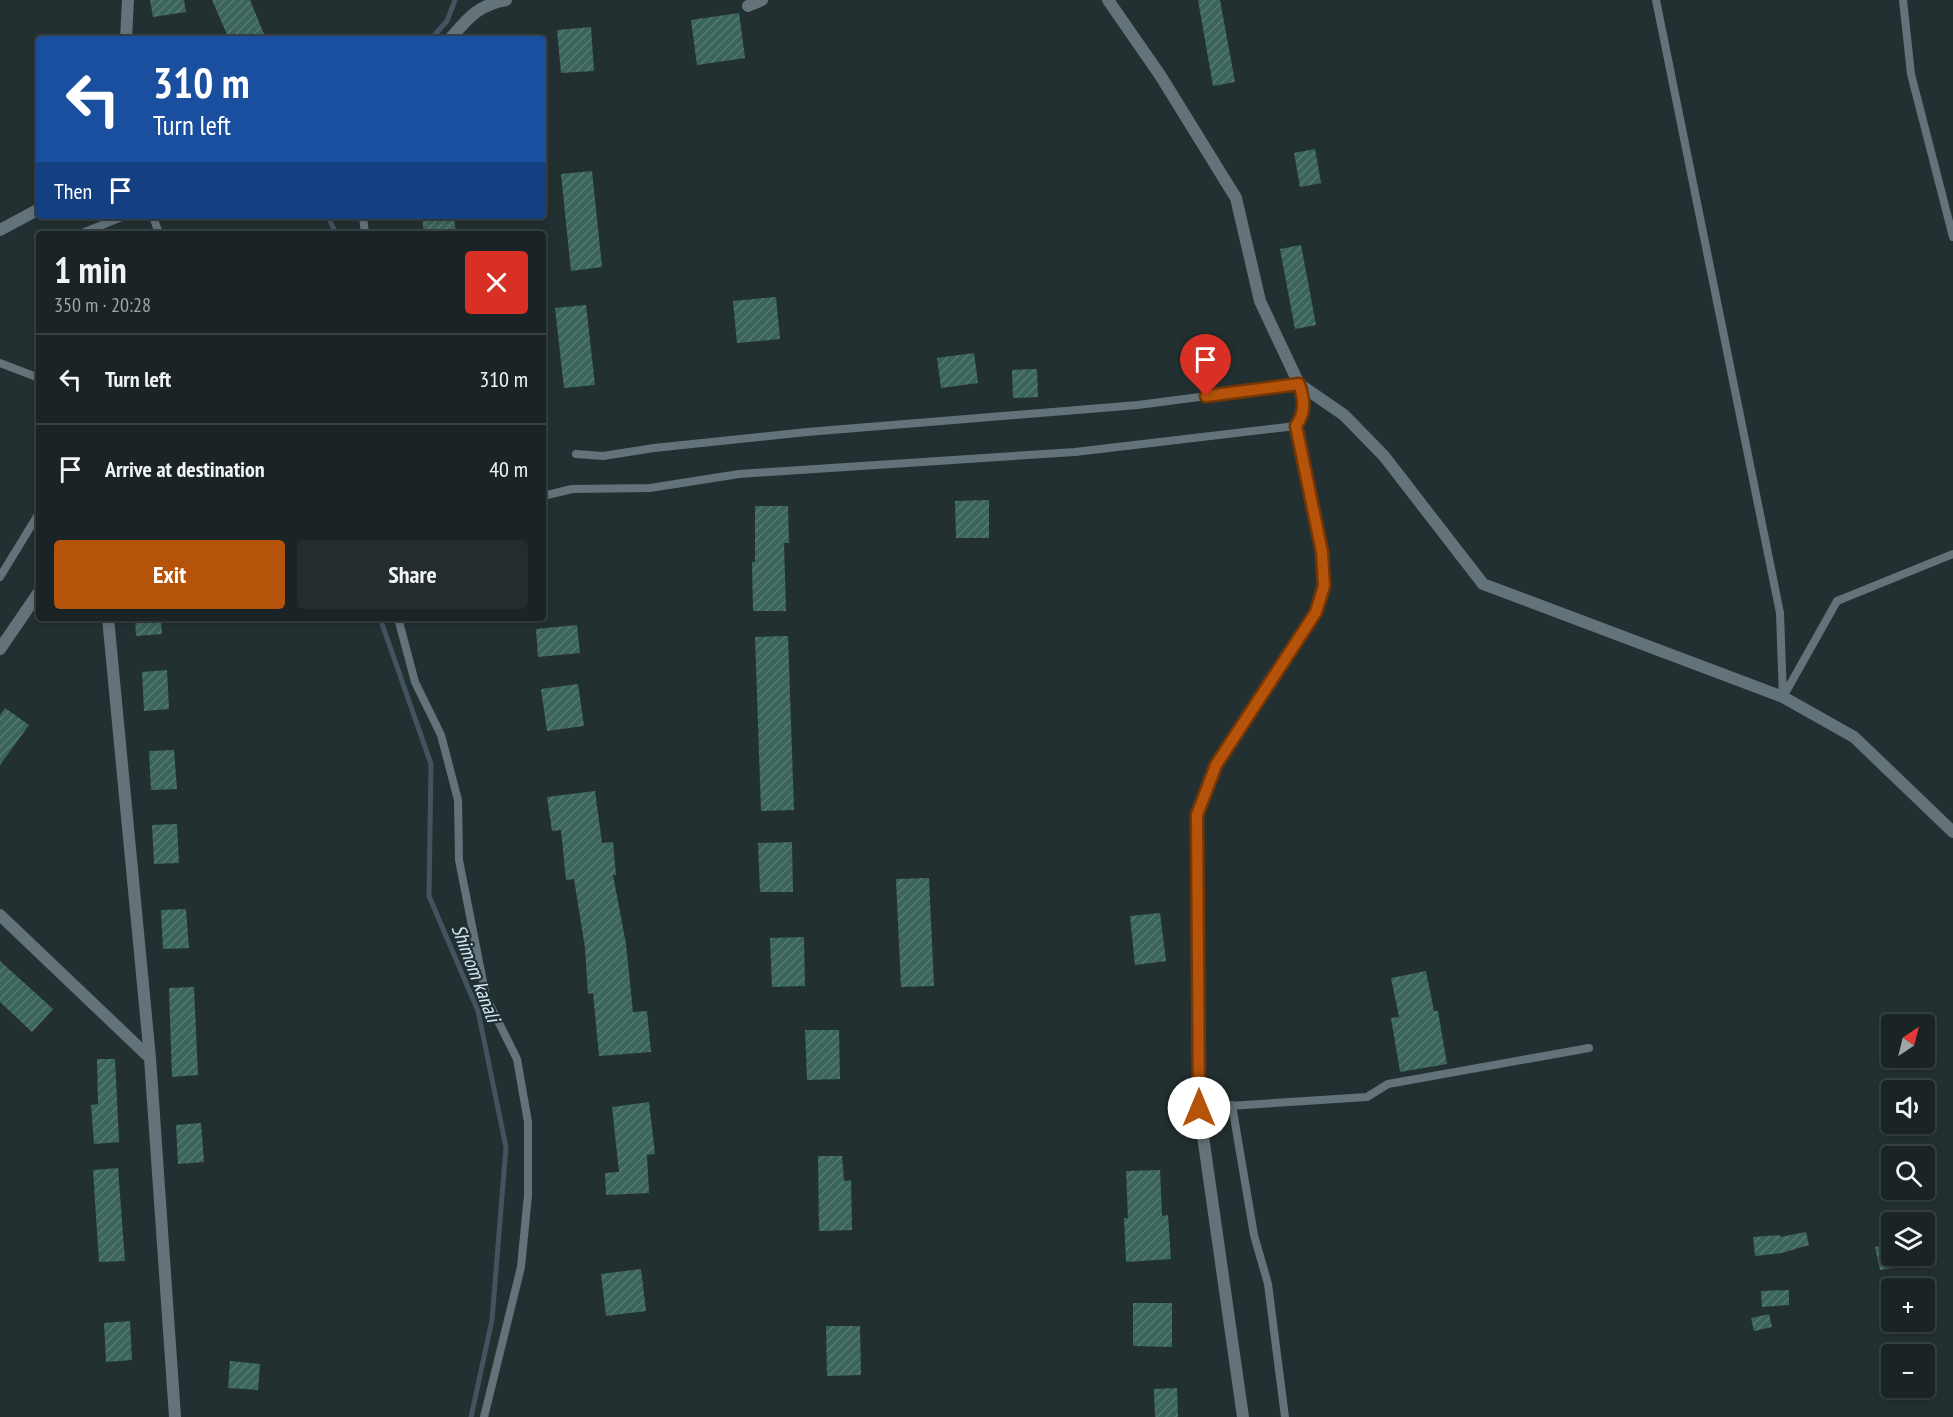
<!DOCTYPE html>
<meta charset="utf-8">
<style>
body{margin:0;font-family:"PT Sans Narrow",sans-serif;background:#232c2e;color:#f1f3f6;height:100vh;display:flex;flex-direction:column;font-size:22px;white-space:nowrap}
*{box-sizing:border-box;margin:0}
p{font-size:20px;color:#9fa4a7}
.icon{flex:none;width:33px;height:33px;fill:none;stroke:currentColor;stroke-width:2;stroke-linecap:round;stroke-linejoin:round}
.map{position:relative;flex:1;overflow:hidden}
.details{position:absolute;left:36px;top:231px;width:510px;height:390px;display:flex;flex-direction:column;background:#1a2426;border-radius:6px;box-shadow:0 3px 9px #0003,0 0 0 2px #384143}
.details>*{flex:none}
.top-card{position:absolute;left:36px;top:36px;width:510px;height:183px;border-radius:6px;box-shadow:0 3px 9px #0003,0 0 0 2px #384143;background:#1a4fa0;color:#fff;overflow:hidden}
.needle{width:39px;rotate:35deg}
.tools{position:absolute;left:1881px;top:1014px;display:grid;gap:12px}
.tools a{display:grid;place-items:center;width:54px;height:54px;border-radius:6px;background:#1a2426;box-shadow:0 3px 9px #0003,0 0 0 2px #384143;font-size:30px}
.pin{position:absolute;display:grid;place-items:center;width:51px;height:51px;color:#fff;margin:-62px -26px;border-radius:50% 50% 50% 0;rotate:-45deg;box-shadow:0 0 6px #0007}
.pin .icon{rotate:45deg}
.me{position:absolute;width:66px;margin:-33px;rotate:0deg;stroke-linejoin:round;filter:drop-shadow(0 0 4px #0008)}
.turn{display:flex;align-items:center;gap:21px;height:126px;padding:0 18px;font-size:27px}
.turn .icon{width:78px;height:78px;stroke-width:2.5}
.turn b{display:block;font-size:42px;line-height:51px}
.then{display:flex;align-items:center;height:57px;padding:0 18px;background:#0003;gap:12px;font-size:22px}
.round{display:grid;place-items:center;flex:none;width:63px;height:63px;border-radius:6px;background:#232c2e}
.overview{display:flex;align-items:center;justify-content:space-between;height:102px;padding:0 18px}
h1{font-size:36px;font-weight:700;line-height:45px}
.cta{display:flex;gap:12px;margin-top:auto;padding:12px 18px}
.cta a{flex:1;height:69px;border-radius:6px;background:#b45309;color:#fff;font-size:24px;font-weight:700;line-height:69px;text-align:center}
.cta a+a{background:#232c2e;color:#f1f3f6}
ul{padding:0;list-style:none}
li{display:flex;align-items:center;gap:18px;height:90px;padding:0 18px;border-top:2px solid #384143}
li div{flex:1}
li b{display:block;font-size:22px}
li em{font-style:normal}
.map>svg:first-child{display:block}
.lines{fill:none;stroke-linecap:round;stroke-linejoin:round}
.stream{stroke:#435360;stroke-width:5}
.building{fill:url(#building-hatch)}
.service{stroke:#64737a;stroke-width:8}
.minor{stroke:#64737a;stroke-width:12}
.route-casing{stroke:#753606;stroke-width:15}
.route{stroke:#b45309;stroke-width:10}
.labels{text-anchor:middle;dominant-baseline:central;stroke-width:4.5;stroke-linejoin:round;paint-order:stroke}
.water-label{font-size:20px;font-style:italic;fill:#d4e7f8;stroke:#233032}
</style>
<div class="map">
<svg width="1953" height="1417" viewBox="0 0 1953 1417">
<defs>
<pattern id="building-hatch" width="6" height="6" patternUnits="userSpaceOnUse" patternTransform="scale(1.5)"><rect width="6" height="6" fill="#3b645d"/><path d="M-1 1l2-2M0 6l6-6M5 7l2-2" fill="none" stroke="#577a74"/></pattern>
</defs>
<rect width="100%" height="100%" fill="#233032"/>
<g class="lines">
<!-- stream -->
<g class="stream">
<polyline points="431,39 447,21 455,0"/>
<polyline points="328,216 336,234"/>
<polyline points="380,618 431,764 429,896 478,1011 506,1147 492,1320 471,1417"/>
</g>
</g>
<!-- building -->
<g class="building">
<polygon points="150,0 184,0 186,12 153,17"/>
<polygon points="212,0 250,0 266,39 229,39"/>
<polygon points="1198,0 1220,0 1235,82 1213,86"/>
<polygon points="739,13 745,58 697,65 691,20"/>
<polygon points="591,27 594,71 561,73 557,30"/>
<polygon points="1315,149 1321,183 1300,187 1294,153"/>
<polygon points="592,171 602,267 571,271 561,174"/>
<polygon points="422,216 454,216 456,234 424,234"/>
<polygon points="1301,245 1316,325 1295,329 1280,249"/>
<polygon points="776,297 780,339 737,343 733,301"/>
<polygon points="586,305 595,385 564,388 555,308"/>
<polygon points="974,353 978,383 941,388 937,358"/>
<polygon points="1037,369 1038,397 1013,398 1012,370"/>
<polygon points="989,500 989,538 956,538 955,501"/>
<polygon points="755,506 788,506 789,543 784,543 786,611 753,611 752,562 755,562"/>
<polygon points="135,618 161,618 162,634 136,636"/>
<polygon points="577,625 580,653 538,657 536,629"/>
<polygon points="788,636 794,810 761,811 755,637"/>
<polygon points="167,670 169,709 144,711 142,672"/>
<polygon points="578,684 584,726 547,731 541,689"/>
<polygon points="5,708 29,725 0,765 0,715"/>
<polygon points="174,750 177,789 151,790 149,751"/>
<polygon points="595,791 602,843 613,842 616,875 613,875 626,944 633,1012 647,1011 651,1052 599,1056 593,993 588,994 585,948 574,879 566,880 561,830 552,831 547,797"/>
<polygon points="177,824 179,863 154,864 152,825"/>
<polygon points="792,842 793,892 760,892 758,843"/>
<polygon points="929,878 934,986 901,987 896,879"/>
<polygon points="186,909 189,948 163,949 161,910"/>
<polygon points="1160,913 1166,961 1135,965 1130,916"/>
<polygon points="804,937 805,986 772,987 770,938"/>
<polygon points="0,961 53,1009 32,1032 0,1002"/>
<polygon points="1426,971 1434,1011 1438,1011 1447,1064 1400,1072 1391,1018 1399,1017 1391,978"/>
<polygon points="194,987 198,1075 172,1077 169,988"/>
<polygon points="805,1030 839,1030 840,1079 807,1080"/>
<polygon points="97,1059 115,1059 119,1142 94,1144 91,1105 98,1104"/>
<polygon points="649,1102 655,1154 647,1155 649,1193 606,1195 605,1173 619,1172 612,1107"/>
<polygon points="201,1123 204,1162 178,1164 176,1125"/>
<polygon points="818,1156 842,1156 844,1181 851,1180 852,1230 819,1231"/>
<polygon points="118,1168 125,1261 99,1262 93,1170"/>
<polygon points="1160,1170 1162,1216 1168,1215 1171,1259 1126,1262 1124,1218 1128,1218 1126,1171"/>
<polygon points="1806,1232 1809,1245 1782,1253 1755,1256 1753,1237 1780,1235 1780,1237"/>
<polygon points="1888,1245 1893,1268 1880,1270 1875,1247"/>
<polygon points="641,1269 646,1311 606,1316 601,1274"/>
<polygon points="1789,1290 1789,1305 1762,1307 1761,1291"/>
<polygon points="1133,1303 1172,1303 1172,1347 1133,1346"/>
<polygon points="1769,1314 1772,1327 1754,1331 1751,1318"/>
<polygon points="130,1321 132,1360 106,1362 104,1323"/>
<polygon points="826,1326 860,1326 861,1375 827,1376"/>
<polygon points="230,1361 260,1364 258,1390 228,1388"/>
<polygon points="1177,1388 1178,1417 1155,1417 1154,1389"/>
</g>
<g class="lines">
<!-- service -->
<g class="service">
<polyline points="1656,0 1780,613 1783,697 1837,601 1953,554"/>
<polyline points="1903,0 1911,74 1953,237"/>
<polyline points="153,216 159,234"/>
<polyline points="363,216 365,234"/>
<polyline points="80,234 124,216"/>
<polyline points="0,363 39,378"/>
<path d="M 543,496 L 572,489 L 650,488 L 739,474 L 1075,452 L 1296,426 C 1306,412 1304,399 1299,384 L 1138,405 L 807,432 L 654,448 L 603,456 L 576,454"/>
<polyline points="0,577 39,513"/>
<polyline points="398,618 415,682 441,735 458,800 459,860 486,997 517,1059 528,1122 528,1195 521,1267 484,1417"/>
<polyline points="1232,1105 1254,1235 1268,1284 1285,1417"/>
<polyline points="1199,1108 1367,1097 1388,1084 1589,1048"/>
</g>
<!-- minor -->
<g class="minor">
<polyline points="1108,0 1160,75 1236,198 1260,301 1299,384 1344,415 1384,456 1483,584 1783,697 1854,737 1953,832"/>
<polyline points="748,6 762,0"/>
<polyline points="126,39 128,0"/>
<path d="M 450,39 C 468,18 478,5 506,0"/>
<polyline points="0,230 39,209"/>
<polyline points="108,618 150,1058 175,1417"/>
<polyline points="0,649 39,592"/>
<polyline points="0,915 150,1058"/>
<polyline points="1243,1417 1199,1108 1197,815 1216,766 1316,612 1324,586 1322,552 1296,426"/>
</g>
</g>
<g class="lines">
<defs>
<path id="route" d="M 1199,1108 L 1197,815 L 1216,765 L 1316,612 L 1324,586 L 1322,552 L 1296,426 C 1306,412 1304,399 1299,384 L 1206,396"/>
</defs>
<!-- route casing -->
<use href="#route" class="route-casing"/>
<!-- route -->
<use href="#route" class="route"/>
</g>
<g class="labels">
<!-- water labels -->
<g class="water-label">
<text transform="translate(476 973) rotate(69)">Shimom kanali</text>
</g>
</g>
</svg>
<div class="tools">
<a><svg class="needle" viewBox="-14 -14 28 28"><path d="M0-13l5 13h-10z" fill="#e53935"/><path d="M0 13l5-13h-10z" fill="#9fa4a7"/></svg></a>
<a><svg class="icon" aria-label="sound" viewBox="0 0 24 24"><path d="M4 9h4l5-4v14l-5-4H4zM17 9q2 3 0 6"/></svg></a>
<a><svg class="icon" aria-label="search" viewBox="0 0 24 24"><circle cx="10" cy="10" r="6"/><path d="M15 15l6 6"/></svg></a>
<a><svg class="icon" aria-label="layers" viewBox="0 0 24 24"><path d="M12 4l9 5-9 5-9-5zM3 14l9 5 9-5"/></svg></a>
<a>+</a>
<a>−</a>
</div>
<div class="pin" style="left:1206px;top:396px;background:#d93025"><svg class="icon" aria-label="arrive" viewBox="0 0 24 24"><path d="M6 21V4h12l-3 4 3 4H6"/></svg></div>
<svg class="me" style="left:1199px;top:1108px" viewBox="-20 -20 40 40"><circle r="19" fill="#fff"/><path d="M0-13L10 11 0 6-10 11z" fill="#b45309"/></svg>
<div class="top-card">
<div class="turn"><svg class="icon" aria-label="left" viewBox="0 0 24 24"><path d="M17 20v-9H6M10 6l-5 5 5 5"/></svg><div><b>310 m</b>Turn left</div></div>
<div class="then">Then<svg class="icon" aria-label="arrive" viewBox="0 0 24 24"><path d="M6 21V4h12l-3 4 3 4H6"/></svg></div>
</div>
<section class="details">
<div class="overview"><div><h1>1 min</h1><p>350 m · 20:28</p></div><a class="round" style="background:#d93025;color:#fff"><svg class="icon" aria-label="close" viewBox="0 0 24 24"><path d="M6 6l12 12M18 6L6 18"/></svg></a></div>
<ul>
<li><svg class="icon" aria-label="left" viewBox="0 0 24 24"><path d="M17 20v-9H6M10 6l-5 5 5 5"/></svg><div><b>Turn left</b></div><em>310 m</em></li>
<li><svg class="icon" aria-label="arrive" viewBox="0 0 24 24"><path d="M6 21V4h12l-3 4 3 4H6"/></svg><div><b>Arrive at destination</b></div><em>40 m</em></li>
</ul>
<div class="cta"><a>Exit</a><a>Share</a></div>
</section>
</div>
